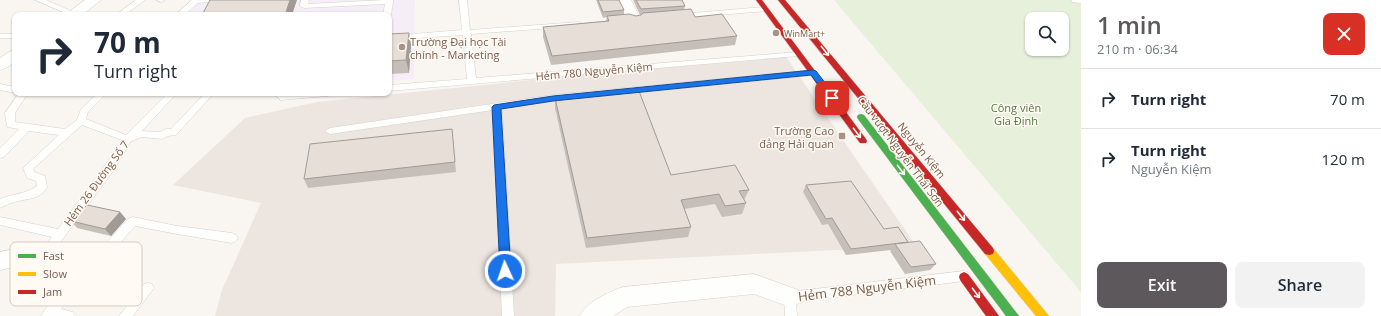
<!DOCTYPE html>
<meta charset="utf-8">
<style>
body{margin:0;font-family:"Open Sans",sans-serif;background:#f2f2f3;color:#1f2937;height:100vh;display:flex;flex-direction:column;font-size:15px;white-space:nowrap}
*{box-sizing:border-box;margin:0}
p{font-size:13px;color:#747a83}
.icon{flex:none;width:22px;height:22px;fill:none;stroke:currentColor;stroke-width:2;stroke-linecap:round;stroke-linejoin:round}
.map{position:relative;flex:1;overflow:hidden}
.sheet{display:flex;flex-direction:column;background:#fff;width:300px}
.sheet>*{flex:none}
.top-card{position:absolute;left:12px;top:12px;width:380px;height:84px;border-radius:8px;box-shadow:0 1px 3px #0004;background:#fff;color:#1f2937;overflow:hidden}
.fabs{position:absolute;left:1025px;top:12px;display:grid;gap:8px}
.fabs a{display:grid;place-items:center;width:44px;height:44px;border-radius:8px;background:#fff;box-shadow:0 1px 3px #0004;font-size:20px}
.pin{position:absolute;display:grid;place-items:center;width:34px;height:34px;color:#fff;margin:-17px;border-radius:8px;box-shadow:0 2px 6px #0006}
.me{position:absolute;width:44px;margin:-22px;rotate:357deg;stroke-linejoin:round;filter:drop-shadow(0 0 3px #0008)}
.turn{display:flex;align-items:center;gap:14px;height:84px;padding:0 16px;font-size:18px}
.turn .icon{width:52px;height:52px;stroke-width:2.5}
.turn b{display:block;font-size:28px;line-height:34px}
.round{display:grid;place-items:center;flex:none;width:42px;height:42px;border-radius:8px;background:#f2f2f3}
.head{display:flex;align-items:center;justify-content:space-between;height:68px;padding:0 16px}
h1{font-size:24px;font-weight:600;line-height:30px;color:#5c585b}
.cta{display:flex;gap:8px;margin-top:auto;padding:8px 16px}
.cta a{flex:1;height:46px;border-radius:8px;background:#5c585b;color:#fff;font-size:16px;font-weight:600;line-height:46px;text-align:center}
.cta a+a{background:#f2f2f3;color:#1f2937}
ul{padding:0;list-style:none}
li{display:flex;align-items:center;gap:12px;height:60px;padding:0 16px;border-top:1px solid #e0e1e3}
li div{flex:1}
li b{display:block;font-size:15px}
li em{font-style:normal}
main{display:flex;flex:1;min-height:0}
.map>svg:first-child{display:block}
.industrial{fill:#ede5e0}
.education{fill:#f6eef6}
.green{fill:#e7f0db;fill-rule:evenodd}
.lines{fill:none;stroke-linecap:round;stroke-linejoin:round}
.lane-casing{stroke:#d7d1cb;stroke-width:1}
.street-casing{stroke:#d7d1cb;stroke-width:1}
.fast-casing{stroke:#dad1cc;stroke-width:1}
.slow-casing{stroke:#dad1cc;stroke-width:1}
.jam-casing{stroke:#dad1cc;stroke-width:1}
.lane{fill:#fefefd;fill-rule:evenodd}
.street{fill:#fefefd;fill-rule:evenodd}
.fast{fill:#4caf50;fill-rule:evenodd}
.slow{fill:#ffc107;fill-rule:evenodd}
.jam{fill:#c62828;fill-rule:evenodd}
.wall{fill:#c6bfb9}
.shaded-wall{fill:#a19b96}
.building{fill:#e6ded7;stroke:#a19b96}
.oneway{stroke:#fffaf3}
.route{fill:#1a73e8;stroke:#114b97}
.poi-dot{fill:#a69286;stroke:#fffaf3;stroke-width:1.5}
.labels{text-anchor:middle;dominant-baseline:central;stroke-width:3;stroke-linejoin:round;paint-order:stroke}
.far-poi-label{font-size:9px;fill:#7a5c4d;stroke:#fffaf3;text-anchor:start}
.poi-label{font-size:11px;fill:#7a5c4d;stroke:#fffaf3;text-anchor:start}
.street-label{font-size:11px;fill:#7a5c4d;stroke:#fffaf3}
.park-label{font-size:11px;fill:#537a41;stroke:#fffaf3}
.near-street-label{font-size:13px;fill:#7a5c4d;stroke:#fffaf3}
.key{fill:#fffaf3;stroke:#d7cbc1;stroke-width:1}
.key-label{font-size:11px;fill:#7a5c4d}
</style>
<main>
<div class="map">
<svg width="1081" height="316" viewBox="0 0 1081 316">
<rect width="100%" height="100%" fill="#f9f5f0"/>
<!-- industrial -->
<polygon class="industrial" points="784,54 916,246 556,264 555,316 215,316 222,290 261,203 173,185 245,118 317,102"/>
<!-- education -->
<polygon class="education" points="203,0 415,0 414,79 389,81 389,15 185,15"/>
<!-- green -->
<path class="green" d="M 834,0 L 1081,0 L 1081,292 ZM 1032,19 L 1062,19 L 1062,49 L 1032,49 Z"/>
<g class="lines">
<defs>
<g id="lane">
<polygon points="35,0 46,0 78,14 70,15"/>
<polygon points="136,0 145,0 125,15 116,15"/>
<polygon points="156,0 165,0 161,2"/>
<polygon points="192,0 210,0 209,2 198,3 184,15 175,15"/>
<polygon points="301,0 309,0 308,4 384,0 393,0 393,2 391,15 389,17 389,15 383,15 385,4 304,8 300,6"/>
<polygon points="459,0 467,0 470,30 579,22 583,24 579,26 471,34 476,78 798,52 802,54 798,56 389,91 389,85 467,79 463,35 389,40 389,36 462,30"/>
<polygon points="1071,0 1081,0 1081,3 1072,2"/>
<polygon points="765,7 768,7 768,11 681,18 677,16 681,14"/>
<rect x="0" y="34" width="15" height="4"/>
<polygon points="813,70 816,71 817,73 816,75 553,101 502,109 514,316 502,316 493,110 330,134 325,131 330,128 553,95"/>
<polygon points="0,84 15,87 15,93 0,90"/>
<path d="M 19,93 L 28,93 L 15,113 L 15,122 L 65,129 L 77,120 L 81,109 L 98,93 L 107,93 L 88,112 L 86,119 L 126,135 L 168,93 L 177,93 L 142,131 L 160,132 L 166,129 L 171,129 L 205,93 L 214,93 L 176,135 L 168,136 L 162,139 L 142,137 L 131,141 L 114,170 L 56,248 L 96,254 L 129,218 L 133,217 L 177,226 L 232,233 L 236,235 L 238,238 L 236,241 L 232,243 L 177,234 L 135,226 L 61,309 L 73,312 L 75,316 L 41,316 L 45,309 L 88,262 L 43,255 L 41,252 L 52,237 L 0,225 L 0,217 L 58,229 L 106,164 L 122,140 L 82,125 L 33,169 L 35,172 L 45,176 L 47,187 C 40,200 28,198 15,202 C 10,203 5,206 0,208 L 0,199 C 12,194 26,194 37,186 L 36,181 L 27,178 L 23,168 L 59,135 L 29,131 L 4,157 L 0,158 L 0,148 L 19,129 L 7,127 L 5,113 Z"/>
<polygon points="272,93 332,93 328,96 281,100"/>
<polygon points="964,271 968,272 970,276 968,280 964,281 796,302 797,316 785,316 784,297 786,293 790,292"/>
<polygon points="148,283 152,284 154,288 133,316 119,316 144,284"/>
</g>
<g id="street">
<polygon points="85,0 101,0 82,15 65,15"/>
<polygon points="617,0 631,0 641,20 639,23 634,24 629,23"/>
<polygon points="15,50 15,62 6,68 0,70 0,58 9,52"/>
<polygon points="47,243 55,246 58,252 55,258 0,270 0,252"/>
<path d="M 754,274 L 798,290 L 802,297 L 798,304 L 790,307 L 754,294 L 627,307 L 613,316 L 580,316 C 586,302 609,292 623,287 Z"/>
</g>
<polygon id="fast" points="861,114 864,115 1019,316 1006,316 858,119 857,117 858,115"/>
<polygon id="slow" points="989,247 993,248 1049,316 1036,316 985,254 984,251 985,248"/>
<g id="jam">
<polygon points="756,0 762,0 866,139 867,141 866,143 860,143"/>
<polygon points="778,0 785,0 993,248 994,251 993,254 989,255 985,254"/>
<polygon points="964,272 968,274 999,316 986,316 960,280 959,277 960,274"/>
</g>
</defs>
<!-- lane casing -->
<use href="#lane" class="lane-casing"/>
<!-- street casing -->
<use href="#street" class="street-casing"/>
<!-- fast casing -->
<use href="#fast" class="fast-casing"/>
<!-- slow casing -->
<use href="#slow" class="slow-casing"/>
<!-- jam casing -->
<use href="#jam" class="jam-casing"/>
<!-- lane -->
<use href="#lane" class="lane"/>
<!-- street -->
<use href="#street" class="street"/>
<!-- fast -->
<use href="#fast" class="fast"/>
<!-- slow -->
<use href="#slow" class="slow"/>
<!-- jam -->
<use href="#jam" class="jam"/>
</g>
<!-- wall -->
<g class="wall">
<polygon points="596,0 619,0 624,10 624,15 636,16 641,15 640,15 633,0 682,0 685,6 684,10 695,17 737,36 735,45 551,65 543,37 543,27 606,21 607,17 603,18"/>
<polygon points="389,34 411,45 409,73 389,74"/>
<polygon points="555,98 671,175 749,190 744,200 746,203 742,214 722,217 715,204 684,209 691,227 688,237 586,248 555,108"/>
<polygon points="452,129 453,138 456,172 308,188 304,179"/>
<polygon points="806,185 908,242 936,264 930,270 905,274 890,251 891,250 846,255 828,224 822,225 803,192"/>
<polygon points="120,212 126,219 111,236 77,228 71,221"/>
</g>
<!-- shaded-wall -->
<g class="shaded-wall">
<polygon points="290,0 297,0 292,15 285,15"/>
<polygon points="409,33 411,45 409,73 406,60"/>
<polygon points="120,212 126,219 111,236 105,229"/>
</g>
<!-- building -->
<g class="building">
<polygon points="210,0 290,0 285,15 202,15"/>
<polygon points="598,0 619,0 624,10 603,12"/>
<polygon points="636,0 682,0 685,6 641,9"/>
<polygon points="691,9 695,17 722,14 737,36 552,56 543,27 609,21 607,16 629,14 636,16 641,15 643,13"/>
<polygon points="409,33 406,60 389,61 389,34"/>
<polygon points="639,91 671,175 735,165 749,190 739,191 746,203 725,206 719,194 681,200 691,227 587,238 555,98"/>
<polygon points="452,129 455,162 304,179 310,144"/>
<polygon points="851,181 884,229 898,227 908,242 851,249 832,218 826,219 806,185"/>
<polygon points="87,205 120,212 105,229 71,221"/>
<polygon points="920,241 936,264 911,267 895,244"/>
</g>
<!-- one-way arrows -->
<defs><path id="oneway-shaft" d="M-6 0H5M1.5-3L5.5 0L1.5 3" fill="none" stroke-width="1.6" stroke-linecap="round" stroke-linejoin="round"/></defs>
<g class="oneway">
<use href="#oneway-shaft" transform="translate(825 51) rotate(51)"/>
<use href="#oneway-shaft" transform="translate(857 133) rotate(53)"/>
<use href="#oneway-shaft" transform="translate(901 170) rotate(53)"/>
<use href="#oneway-shaft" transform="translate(961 216) rotate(51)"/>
<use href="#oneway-shaft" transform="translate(976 293) rotate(53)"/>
</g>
<!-- route -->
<polygon class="route" points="813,70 816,71 835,96 836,98 835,100 829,100 811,75 553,101 501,109 511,271 509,274 505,276 501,274 500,271 492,107 494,105 553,96"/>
<!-- markers -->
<g class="poi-dot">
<circle cx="776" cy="33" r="4"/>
<circle cx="402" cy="47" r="4"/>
<rect x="838" y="132" width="8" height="8" rx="2"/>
</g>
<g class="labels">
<!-- far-poi labels -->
<g class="far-poi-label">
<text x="784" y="33">WinMart+</text>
</g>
<!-- poi labels -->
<g class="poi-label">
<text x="410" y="41">Trường Đại học Tài<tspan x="410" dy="13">chính - Marketing</tspan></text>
<text x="834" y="130" text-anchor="end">Trường Cao<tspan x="834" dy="13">đẳng Hải quan</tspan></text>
</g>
<!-- street labels -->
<g class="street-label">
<text transform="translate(594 71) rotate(-5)">Hẻm 780 Nguyễn Kiệm</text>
<text transform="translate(922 150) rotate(51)">Nguyễn Kiệm</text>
<text transform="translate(901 151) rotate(53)">Cầu vượt Nguyễn Thái Sơn</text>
<text transform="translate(96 183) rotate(-54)">Hẻm 26 Đường Số 7</text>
</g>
<!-- park labels -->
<g class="park-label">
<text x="1016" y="107">Công viên<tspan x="1016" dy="13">Gia Định</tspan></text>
</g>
<!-- near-street labels -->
<g class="near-street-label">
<text transform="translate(867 288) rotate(-7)">Hẻm 788 Nguyễn Kiệm</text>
</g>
</g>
<!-- legend -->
<rect x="10" y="242" width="132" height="64" rx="6" class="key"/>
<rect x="18" y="254" width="18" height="4" fill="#4caf50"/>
<rect x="18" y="272" width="18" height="4" fill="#ffc107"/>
<rect x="18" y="290" width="18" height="4" fill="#c62828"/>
<g class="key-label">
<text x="43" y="260">Fast</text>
<text x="43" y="278">Slow</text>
<text x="43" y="296">Jam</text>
</g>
</svg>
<div class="fabs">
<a><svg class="icon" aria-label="search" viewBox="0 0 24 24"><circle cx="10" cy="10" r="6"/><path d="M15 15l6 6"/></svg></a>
</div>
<div class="pin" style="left:832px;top:98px;background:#d93025"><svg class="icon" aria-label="arrive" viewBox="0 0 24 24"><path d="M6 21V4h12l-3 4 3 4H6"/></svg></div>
<svg class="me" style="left:505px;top:271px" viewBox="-20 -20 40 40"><circle r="17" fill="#1a73e8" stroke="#fff" stroke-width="3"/><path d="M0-11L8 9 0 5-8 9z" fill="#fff"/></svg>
<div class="top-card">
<div class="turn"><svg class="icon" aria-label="right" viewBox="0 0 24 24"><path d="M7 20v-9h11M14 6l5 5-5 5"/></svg><div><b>70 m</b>Turn right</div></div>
</div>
</div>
<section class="sheet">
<div class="head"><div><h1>1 min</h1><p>210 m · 06:34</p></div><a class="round" style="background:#d93025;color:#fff"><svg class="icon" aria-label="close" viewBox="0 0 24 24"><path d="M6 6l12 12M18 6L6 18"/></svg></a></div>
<ul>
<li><svg class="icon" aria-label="right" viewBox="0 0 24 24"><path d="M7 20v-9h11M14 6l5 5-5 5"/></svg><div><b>Turn right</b></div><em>70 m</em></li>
<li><svg class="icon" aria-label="right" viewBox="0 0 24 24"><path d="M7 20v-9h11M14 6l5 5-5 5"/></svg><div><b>Turn right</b><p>Nguyễn Kiệm</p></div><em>120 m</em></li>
</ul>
<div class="cta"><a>Exit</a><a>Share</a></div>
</section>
</main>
